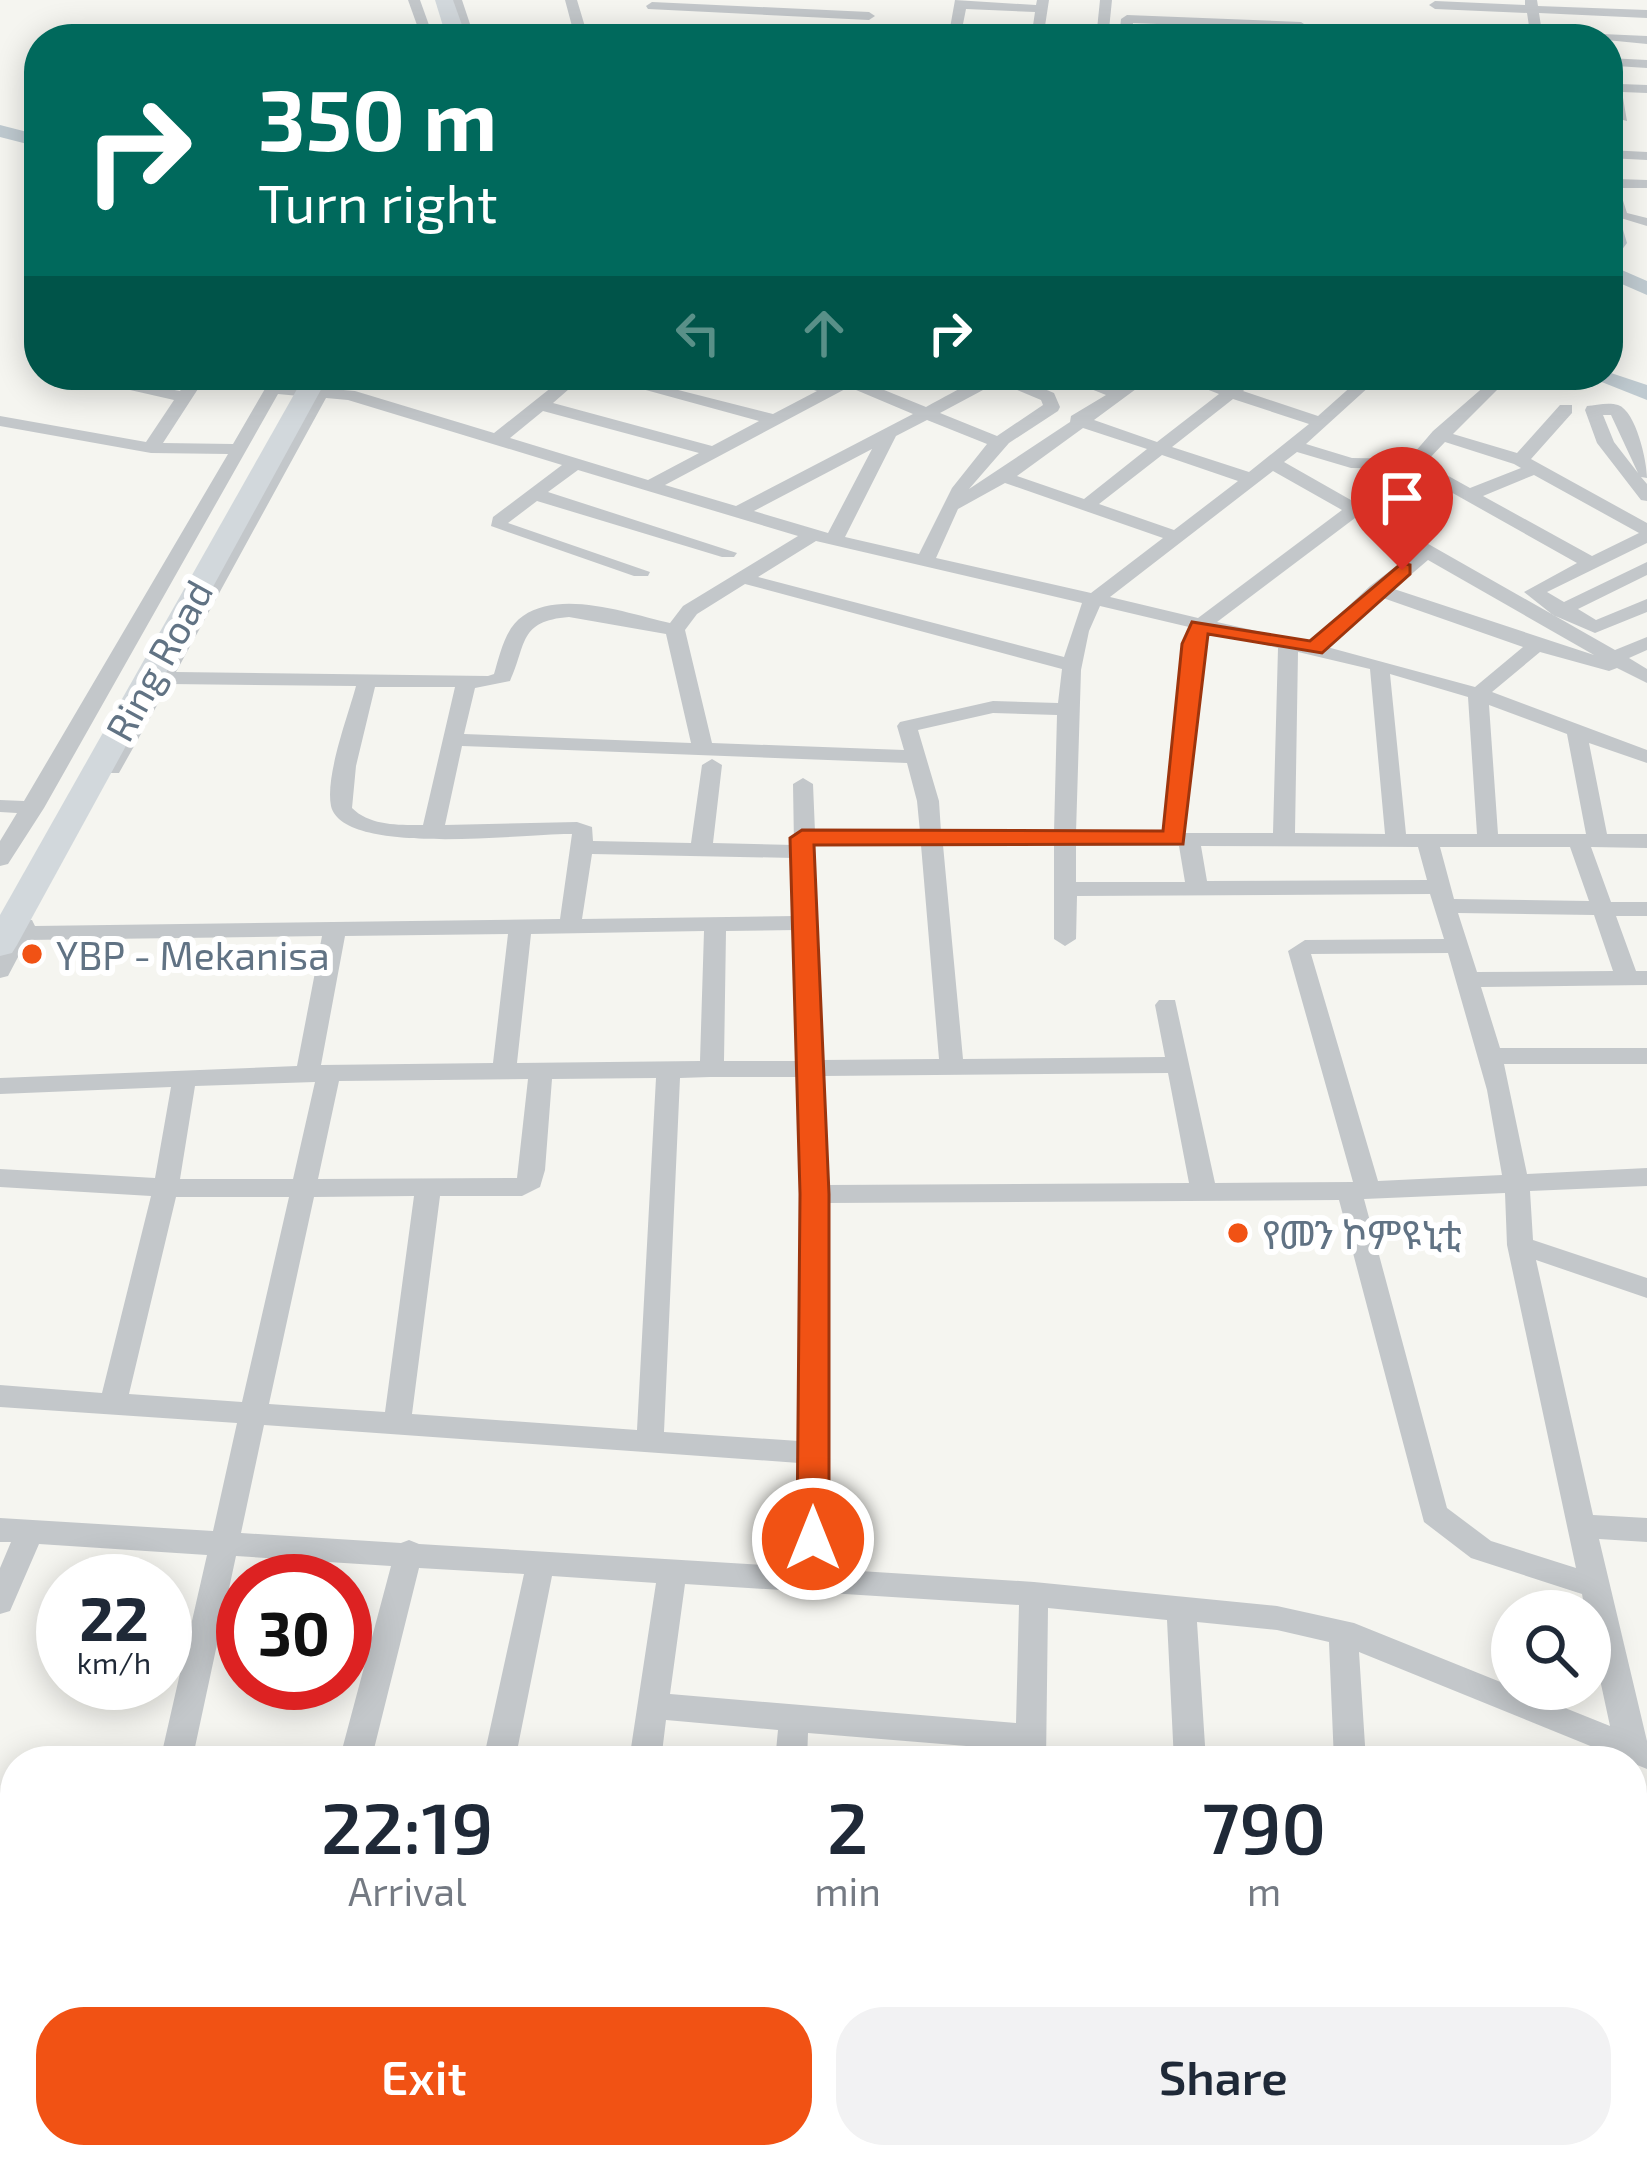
<!DOCTYPE html>
<meta charset="utf-8">
<style>
body{margin:0;font-family:"Exo 2","Noto Sans Ethiopic",sans-serif;background:#f2f2f3;color:#1f2937;height:100vh;display:flex;flex-direction:column;font-size:45px;white-space:nowrap}
*{box-sizing:border-box;margin:0}
p{font-size:39px;color:#747a83}
.icon{flex:none;width:66px;height:66px;fill:none;stroke:currentColor;stroke-width:2;stroke-linecap:round;stroke-linejoin:round}
.map{position:relative;flex:1;overflow:hidden}
.panel{position:absolute;left:0px;top:1746px;width:1647px;height:423px;display:flex;flex-direction:column;background:#fff;border-radius:48px 48px 0 0;box-shadow:0 6px 30px #0003}
.panel>*{flex:none}
.top-card{position:absolute;left:24px;top:24px;width:1599px;height:366px;border-radius:48px;box-shadow:0 6px 30px #0003;background:#00695c;color:#fff;overflow:hidden}
.fabs{position:absolute;left:1491px;top:1590px;display:grid;gap:24px}
.fabs a{display:grid;place-items:center;width:120px;height:120px;border-radius:50%;background:#fff;box-shadow:0 6px 30px #0003;font-size:60px}
.speed{position:absolute;left:36px;top:1554px;display:flex;gap:24px;font-size:60px;font-weight:700;text-align:center}
.speed>*{display:grid;place-content:center;width:156px;height:156px;border-radius:50%;background:#fff;box-shadow:0 6px 30px #0003;line-height:1}
.speed small{font-size:30px;font-weight:400}
.speed .limit{border:18px solid #d22;background:#fff;color:#111}
.pin{position:absolute;display:grid;place-items:center;width:102px;height:102px;color:#fff;margin:-123px -51px;border-radius:50% 50% 50% 0;rotate:-45deg;box-shadow:0 0 12px #0007}
.pin .icon{rotate:45deg}
.me{position:absolute;width:132px;margin:-66px;rotate:0deg;stroke-linejoin:round;filter:drop-shadow(0 0 9px #0008)}
.turn{display:flex;align-items:center;gap:42px;height:252px;padding:0 36px;font-size:54px}
.turn .icon{width:156px;height:156px;stroke-width:2.5}
.turn b{display:block;font-size:84px;line-height:102px}
.lanes{display:flex;align-items:center;height:114px;padding:0 36px;background:#0003;justify-content:center;gap:60px;direction:ltr}
.lanes .off{opacity:.35}
.eta{display:flex;justify-content:space-evenly;align-items:center;height:204px;text-align:center}
.eta b{font-size:72px;font-weight:600;line-height:84px}
.button{display:flex;gap:24px;margin-top:auto;padding:24px 36px}
.button a{flex:1;height:138px;border-radius:48px;background:#f15214;color:#fff;font-size:48px;font-weight:600;line-height:138px;text-align:center}
.button a+a{background:#f2f2f3;color:#1f2937}
.map>svg:first-child{display:block}
.lines{fill:none;stroke-linecap:round;stroke-linejoin:round}
.river{fill:#bfcad0;fill-rule:evenodd}
.minor{fill:#c3c7ca;fill-rule:evenodd}
.highway{fill:#d2d8dc;fill-rule:evenodd}
.route{fill:#f15214;stroke:#9d350d;stroke-width:3}
.poi-dot{fill:#f15214;stroke:#fff;stroke-width:4.5}
.labels{text-anchor:middle;dominant-baseline:central;stroke-width:12;stroke-linejoin:round;paint-order:stroke}
.street-label{font-size:39px;fill:#617384;stroke:#fff}
.poi-label{font-size:39px;fill:#617384;stroke:#fff;text-anchor:start}
</style>
<div class="map">
<svg width="1647" height="2168" viewBox="0 0 1647 2168">
<rect width="100%" height="100%" fill="#f5f5f0"/>
<g class="lines">
<!-- river -->
<g class="river">
<polygon points="0,125 39,135 39,147 0,137"/>
<polygon points="1608,220 1621,223 1627,243 1615,259 1608,261"/>
<polygon points="1608,264 1647,281 1647,295 1608,278"/>
<polygon points="1608,372 1647,385 1647,400 1584,375"/>
</g>
<!-- minor -->
<g class="minor">
<polygon points="408,0 420,0 434,39 422,39"/>
<polygon points="450,0 462,0 475,39 463,39"/>
<polygon points="565,0 577,0 586,30 663,25 852,35 858,39 663,33 588,39 481,39 487,35 573,30"/>
<polygon points="955,0 1036,5 1037,0 1049,0 1043,39 1031,39 1035,12 966,9 960,39 948,39"/>
<polygon points="1100,0 1112,0 1108,39 1096,39"/>
<polygon points="1525,0 1537,0 1538,6 1647,10 1647,18 1539,13 1543,39 1531,39 1527,13 1435,9 1429,5 1435,1 1525,5"/>
<polygon points="652,2 869,12 875,16 869,20 648,9 646,6"/>
<polygon points="1127,15 1301,22 1307,26 1301,30 1133,23 1131,39 1119,39 1121,19"/>
<polygon points="1368,28 1438,31 1444,35 1438,39 1363,35 1363,29"/>
<polygon points="1602,34 1647,36 1647,44 1596,39"/>
<polygon points="1608,58 1647,60 1647,68 1616,66 1620,84 1647,85 1647,93 1622,92 1627,121 1615,118 1608,89"/>
<polygon points="1608,150 1647,152 1647,160 1608,158"/>
<polygon points="1608,170 1617,179 1647,180 1647,188 1619,188 1627,213 1647,218 1647,226 1614,216 1608,198"/>
<polygon points="39,309 39,331 24,326 24,320"/>
<path d="M 191,375 L 207,375 L 163,443 L 233,444 L 273,375 L 287,375 L 284,385 L 316,387 L 322,376 L 334,376 L 336,380 L 332,389 L 355,391 L 494,433 L 567,375 L 585,375 L 553,403 L 712,446 L 759,421 L 591,375 L 619,375 L 773,414 L 817,391 L 766,375 L 793,375 L 830,384 L 847,375 L 868,375 L 862,381 L 926,407 C 989,374 985,365 1054,393 L 1060,407 L 1058,411 L 1009,443 L 969,489 L 1070,422 L 1071,416 L 1106,395 L 1056,375 L 1080,375 L 1117,388 L 1136,375 L 1155,375 L 1094,420 L 1157,442 L 1219,394 L 1170,375 L 1195,375 L 1228,386 L 1243,375 L 1261,375 L 1243,391 L 1318,416 L 1364,375 L 1382,375 L 1306,444 L 1352,458 L 1409,459 L 1433,431 L 1494,378 L 1502,383 L 1500,387 L 1453,434 L 1517,453 L 1560,405 L 1572,405 L 1572,413 L 1531,459 L 1647,523 L 1647,543 L 1547,592 L 1564,602 L 1647,562 L 1647,575 L 1578,609 L 1596,620 L 1647,599 L 1647,612 L 1595,633 L 1553,615 L 1524,592 L 1577,563 L 1410,469 L 1351,468 L 1297,452 L 1284,462 L 1615,650 L 1647,637 L 1647,650 L 1629,658 L 1647,669 L 1647,683 L 1617,668 L 1609,671 L 1540,652 L 1492,692 L 1647,750 L 1647,763 L 1589,743 L 1607,834 L 1647,834 L 1647,848 L 1591,847 L 1611,902 L 1647,902 L 1647,916 L 1616,916 L 1636,971 L 1647,971 L 1647,985 L 1481,987 L 1500,1048 L 1647,1048 L 1647,1064 L 1504,1064 L 1527,1174 L 1647,1168 L 1647,1186 L 1530,1191 L 1533,1240 L 1647,1278 L 1647,1298 L 1536,1260 L 1593,1515 L 1647,1518 L 1647,1542 L 1599,1539 L 1647,1741 L 1647,1769 L 1359,1652 L 1366,1761 L 1334,1761 L 1329,1642 L 1277,1630 L 1197,1622 L 1206,1761 L 1174,1761 L 1167,1620 L 1048,1608 L 1046,1761 L 1014,1761 L 1015,1750 L 808,1733 L 807,1761 L 775,1761 L 778,1730 L 666,1720 L 661,1761 L 629,1761 L 656,1583 L 552,1576 L 515,1761 L 483,1761 L 524,1574 L 419,1568 L 371,1761 L 339,1761 L 391,1566 L 236,1556 L 192,1761 L 160,1761 L 207,1555 L 39,1544 L 10,1611 L 0,1614 L 0,1568 L 11,1542 L 0,1542 L 0,1518 L 213,1531 L 237,1423 L 0,1407 L 0,1385 L 102,1393 L 151,1196 L 0,1187 L 0,1169 L 155,1178 L 171,1087 L 0,1094 L 0,1078 L 297,1066 L 322,936 L 27,940 L 8,976 L 0,978 L 0,949 L 16,920 L 32,920 L 35,926 L 560,919 L 572,834 C 529,833 343,858 331,806 C 325,776 348,716 356,686 L 169,684 L 119,773 L 105,773 L 102,769 L 310,397 L 278,394 L 44,808 L 8,864 L 0,866 L 0,841 L 17,813 L 0,812 L 0,800 L 24,801 L 228,454 L 151,453 L 0,426 L 0,416 L 146,442 L 174,400 L 95,382 L 103,377 L 180,391 ZM 998,382 L 1041,400 L 1043,405 L 997,436 L 940,413 ZM 849,387 L 913,414 L 736,506 L 665,485 ZM 326,398 L 348,400 L 562,465 L 493,517 L 491,526 L 634,576 L 648,576 L 650,572 L 508,523 L 537,501 L 722,557 L 734,557 L 737,553 L 548,492 L 578,470 L 798,536 L 683,606 L 670,623 C 629,614 562,589 523,616 C 505,628 500,654 494,674 L 488,676 L 176,672 ZM 1233,399 L 1309,424 L 1249,472 L 1172,447 ZM 543,411 L 699,453 L 648,480 L 510,438 ZM 927,420 L 987,444 L 952,488 L 919,554 L 845,537 L 896,436 ZM 1083,428 L 1147,449 L 1084,499 L 1017,476 ZM 1445,442 L 1514,464 L 1521,468 L 1470,488 L 1425,463 ZM 872,449 L 828,533 L 754,511 ZM 1162,455 L 1238,481 L 1174,530 L 1099,504 ZM 1273,471 L 1342,510 L 1198,618 L 1110,597 ZM 1534,475 L 1639,533 L 1592,556 L 1483,496 ZM 1005,483 L 1163,538 L 1091,593 L 936,558 L 958,509 ZM 1355,518 L 1415,552 L 1370,586 L 1309,643 L 1217,622 ZM 816,541 L 1082,603 L 1064,657 L 758,577 ZM 1428,560 L 1594,655 L 1394,589 ZM 745,584 L 1062,669 L 1058,703 L 993,701 L 900,722 L 897,726 L 904,750 L 712,743 L 685,630 L 697,614 ZM 1383,598 L 1523,647 L 1475,687 L 1327,647 ZM 1100,606 L 1189,627 L 1183,643 L 1164,833 L 1076,833 L 1081,670 L 1089,631 ZM 569,617 L 666,634 L 691,743 L 464,734 L 475,688 L 510,681 C 527,644 518,621 569,617 ZM 1207,631 L 1278,648 L 1273,833 L 1185,833 ZM 1298,652 L 1370,669 L 1385,834 L 1295,833 ZM 1390,674 L 1468,697 L 1477,834 L 1406,834 ZM 375,687 L 455,687 L 423,825 C 399,825 370,826 352,808 L 356,766 ZM 1489,705 L 1567,734 L 1586,834 L 1498,834 ZM 993,713 L 1057,715 L 1054,832 L 941,832 L 939,801 L 918,730 ZM 462,746 L 907,763 L 917,801 L 920,832 L 815,832 L 813,784 L 803,778 L 793,784 L 794,845 L 713,843 L 722,765 L 712,759 L 702,765 L 691,843 L 593,841 L 592,827 L 577,822 L 445,825 ZM 815,845 L 921,845 L 939,1059 L 822,1060 ZM 943,845 L 1054,845 L 1054,939 L 1065,946 L 1076,939 L 1077,896 L 1430,894 L 1444,939 L 1305,940 L 1288,951 L 1353,1182 L 1215,1183 L 1175,1000 L 1159,1000 L 1155,1005 L 1165,1057 L 963,1059 ZM 1076,846 L 1179,846 L 1185,882 L 1076,882 ZM 1201,846 L 1418,847 L 1427,880 L 1207,881 ZM 1440,847 L 1570,847 L 1589,901 L 1454,899 ZM 592,854 L 794,858 L 795,916 L 582,919 ZM 1458,913 L 1594,915 L 1613,971 L 1477,972 ZM 796,930 L 799,1061 L 724,1061 L 726,931 ZM 704,931 L 700,1061 L 517,1063 L 531,934 ZM 508,934 L 493,1063 L 321,1065 L 345,936 ZM 1448,953 L 1487,1090 L 1502,1175 L 1378,1181 L 1311,954 ZM 1168,1073 L 1189,1183 L 826,1185 L 823,1076 ZM 710,1077 L 799,1077 L 799,1441 L 664,1432 L 680,1078 ZM 656,1078 L 637,1430 L 412,1414 L 440,1196 L 522,1196 L 540,1187 L 545,1170 L 552,1079 ZM 528,1079 L 517,1178 L 318,1179 L 339,1081 ZM 315,1082 L 293,1179 L 180,1179 L 195,1086 ZM 1505,1193 L 1507,1245 L 1576,1568 L 1491,1541 L 1447,1508 L 1364,1199 ZM 414,1196 L 385,1412 L 269,1404 L 314,1197 ZM 176,1197 L 289,1197 L 242,1402 L 129,1394 ZM 1339,1200 L 1424,1522 L 1471,1558 L 1582,1594 L 1585,1611 L 1590,1611 L 1590,1633 L 1610,1726 L 1354,1623 L 1277,1606 L 1034,1582 L 828,1569 L 827,1203 ZM 264,1425 L 799,1463 L 798,1567 L 419,1544 L 409,1540 L 401,1543 L 241,1533 ZM 685,1584 L 1019,1605 L 1016,1723 L 670,1694 Z"/>
<path d="M 1587,406 C 1596,405 1609,402 1618,405 C 1636,411 1647,461 1647,478 L 1641,477 L 1647,484 L 1647,501 L 1641,500 L 1597,443 L 1585,410 ZM 1603,415 L 1611,415 L 1638,473 L 1614,442 Z"/>
<rect x="0" y="1828" width="15" height="30"/>
<polygon points="1647,2000 1647,2065 1644,2072 1632,2077 1632,2012 1635,2004"/>
<polygon points="847,2154 934,2154 943,2168 856,2168"/>
<polygon points="1192,2154 1276,2154 1269,2168 1193,2168"/>
<polygon points="1583,2154 1619,2154 1614,2168 1578,2168"/>
</g>
<!-- highway -->
<g class="highway">
<polygon points="435,0 453,0 467,39 447,39"/>
<polygon points="305,375 329,375 17,945 12,953 0,956 0,915"/>
<polygon points="0,2111 15,2111 15,2154 34,2156 0,2163"/>
<polygon points="157,2154 453,2154 459,2168 151,2168"/>
<polygon points="671,2154 781,2154 787,2168 676,2168"/>
</g>
</g>
<!-- route -->
<polygon class="route" points="1402,563 1410,565 1410,574 1322,653 1208,634 1183,844 814,845 829,1194 829,1539 825,1548 813,1552 801,1548 797,1539 800,1194 790,838 802,830 1163,831 1182,644 1192,622 1310,641"/>
<!-- markers -->
<g class="poi-dot">
<circle cx="32" cy="954" r="12"/>
<circle cx="1238" cy="1233" r="12"/>
</g>
<g class="labels">
<!-- street labels -->
<g class="street-label">
<text transform="translate(158 660) rotate(-61)">Ring Road</text>
</g>
<!-- poi labels -->
<g class="poi-label">
<text x="56" y="954">YBP - Mekanisa</text>
<text x="1262" y="1233">የመን ኮምዩኒቲ</text>
</g>
</g>
</svg>
<div class="fabs">
<a><svg class="icon" aria-label="search" viewBox="0 0 24 24"><circle cx="10" cy="10" r="6"/><path d="M15 15l6 6"/></svg></a>
</div>
<div class="speed"><div>22<small>km/h</small></div><div class="limit">30</div></div>
<div class="pin" style="left:1402px;top:570px;background:#d93025"><svg class="icon" aria-label="arrive" viewBox="0 0 24 24"><path d="M6 21V4h12l-3 4 3 4H6"/></svg></div>
<svg class="me" style="left:813px;top:1539px" viewBox="-20 -20 40 40"><circle r="17" fill="#f15214" stroke="#fff" stroke-width="3"/><path d="M0-11L8 9 0 5-8 9z" fill="#fff"/></svg>
<div class="top-card">
<div class="turn"><svg class="icon" aria-label="right" viewBox="0 0 24 24"><path d="M7 20v-9h11M14 6l5 5-5 5"/></svg><div><b>350 m</b>Turn right</div></div>
<div class="lanes"><svg class="icon off" aria-label="left" viewBox="0 0 24 24"><path d="M17 20v-9H6M10 6l-5 5 5 5"/></svg><svg class="icon off" aria-label="ahead" viewBox="0 0 24 24"><path d="M12 20V5M6 11l6-6 6 6"/></svg><svg class="icon" aria-label="right" viewBox="0 0 24 24"><path d="M7 20v-9h11M14 6l5 5-5 5"/></svg></div>
</div>
<section class="panel">
<div class="eta">
<div><b>22:19</b><p>Arrival</p></div>
<div><b>2</b><p>min</p></div>
<div><b>790</b><p>m</p></div>
</div>
<div class="button"><a>Exit</a><a>Share</a></div>
</section>
</div>
